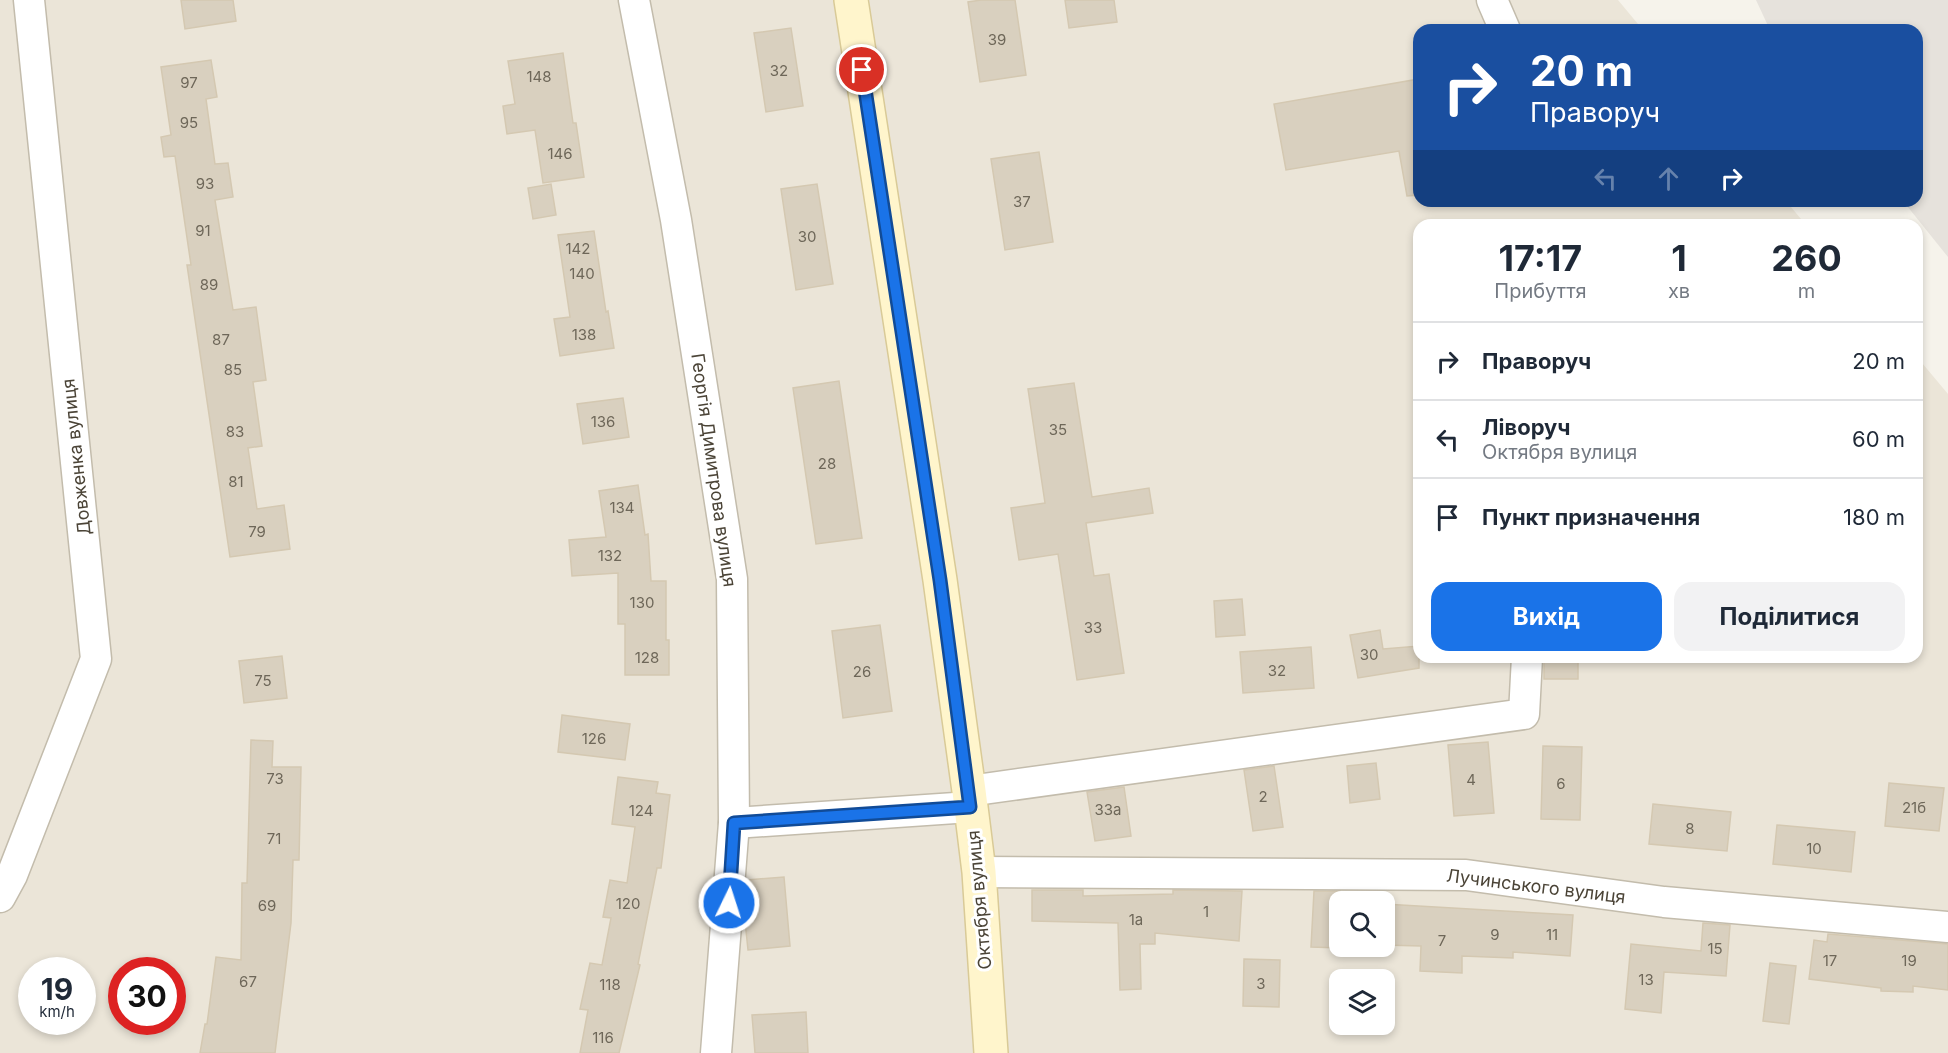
<!DOCTYPE html>
<html lang="uk">
<meta charset="utf-8">
<style>
body{margin:0;font-family:Inter,sans-serif;background:#f2f2f3;color:#1f2937;height:100vh;display:flex;flex-direction:column;font-size:22px;white-space:nowrap}
*{box-sizing:border-box;margin:0}
p{font-size:20px;color:#747a83}
.icon{flex:none;width:33px;height:33px;fill:none;stroke:currentColor;stroke-width:2;stroke-linecap:round;stroke-linejoin:round}
.map{position:relative;flex:1;overflow:hidden}
.details{position:absolute;left:1413px;top:219px;width:510px;height:444px;display:flex;flex-direction:column;background:#fff;border-radius:18px;box-shadow:0 3px 9px #0003}
.details>*{flex:none}
.banner{position:absolute;left:1413px;top:24px;width:510px;height:183px;border-radius:18px;box-shadow:0 3px 9px #0003;background:#1a4fa0;color:#fff;overflow:hidden}
.controls{position:absolute;left:1329px;top:891px;display:grid;gap:12px}
.controls a{display:grid;place-items:center;width:66px;height:66px;border-radius:12px;background:#fff;box-shadow:0 3px 9px #0003;font-size:30px}
.speed{position:absolute;left:18px;top:957px;display:flex;gap:12px;font-size:30px;font-weight:700;text-align:center}
.speed>*{display:grid;place-content:center;width:78px;height:78px;border-radius:50%;background:#fff;box-shadow:0 3px 9px #0003;line-height:1}
.speed small{font-size:15px;font-weight:400}
.speed .limit{border:9px solid #d22;background:#fff;color:#111}
.pin{position:absolute;display:grid;place-items:center;width:51px;height:51px;color:#fff;margin:-26px;border:3px solid #fff;border-radius:50%;box-shadow:0 2px 6px #0007}
.me{position:absolute;width:66px;margin:-33px;rotate:4deg;stroke-linejoin:round;filter:drop-shadow(0 0 4px #0008)}
.turn{display:flex;align-items:center;gap:21px;height:126px;padding:0 18px;font-size:27px}
.turn .icon{width:78px;height:78px;stroke-width:2.5}
.turn b{display:block;font-size:42px;line-height:51px}
.lanes{display:flex;align-items:center;height:57px;padding:0 18px;background:#0003;justify-content:center;gap:30px;direction:ltr}
.lanes .off{opacity:.35}
.eta{display:flex;justify-content:space-evenly;align-items:center;height:102px;text-align:center}
.eta b{font-size:36px;font-weight:700;line-height:42px}
.action{display:flex;gap:12px;margin-top:auto;padding:12px 18px}
.action a{flex:1;height:69px;border-radius:18px;background:#1a73e8;color:#fff;font-size:24px;font-weight:700;line-height:69px;text-align:center}
.action a+a{background:#f2f2f3;color:#1f2937}
ul{padding:0;list-style:none}
li{display:flex;align-items:center;gap:18px;height:78px;padding:0 18px;border-top:2px solid #e0e1e3}
li div{flex:1}
li b{display:block;font-size:22px}
li em{font-style:normal}
.map>svg:first-child{display:block}
.residential{fill:#ebe5d8;fill-rule:evenodd}
.industrial{fill:#e6e2dc}
.building{fill:#d9d0bf;stroke:#d4c8b1;stroke-width:1.5}
.lines{fill:none;stroke-linecap:round;stroke-linejoin:round}
.street-casing{stroke:#c3bcac;stroke-width:33}
.secondary-casing{stroke:#d9ca97;stroke-width:36}
.street{stroke:#fff;stroke-width:30}
.secondary{stroke:#fff5cc;stroke-width:33}
.route-casing{stroke:#114b97;stroke-width:15}
.route{stroke:#1a73e8;stroke-width:10}
.labels{text-anchor:middle;dominant-baseline:central;stroke-width:6;stroke-linejoin:round;paint-order:stroke}
.number-label{font-size:15px;fill:#6e6759}
.street-label{font-size:18px;fill:#4b4437;stroke:#fff}
</style>
<div class="map">
<svg width="1948" height="1053" viewBox="0 0 1948 1053">
<rect width="100%" height="100%" fill="#f6f3eb"/>
<!-- residential -->
<path class="residential" d="M 0,0 L 1618,0 L 1643,30 L 1419,30 L 1419,201 L 1786,201 L 1806,225 L 1419,225 L 1419,657 L 1917,657 L 1917,357 L 1948,394 L 1948,1053 L 0,1053 ZM 1340,902 L 1384,902 L 1384,946 L 1340,946 ZM 32,970 L 82,970 L 82,1022 L 32,1022 ZM 122,970 L 172,970 L 172,1022 L 122,1022 ZM 1340,980 L 1384,980 L 1384,1024 L 1340,1024 Z"/>
<!-- industrial -->
<polygon class="industrial" points="1756,0 1948,0 1948,257 1903,201 1917,201 1917,30 1770,30"/>
<!-- building -->
<g class="building">
<polygon points="181,0 233,0 236,21 185,29"/>
<polygon points="981,0 1015,0 1026,75 980,82 968,2"/>
<polygon points="1065,0 1114,0 1117,22 1069,28"/>
<polygon points="791,28 803,106 766,112 754,33"/>
<polygon points="563,53 573,123 576,123 584,177 543,183 535,130 507,134 503,106 515,104 508,61"/>
<polygon points="211,60 217,97 206,99 215,164 228,163 233,197 215,200 233,310 256,307 266,380 253,382 262,446 248,448 257,509 284,505 290,549 230,557 187,265 191,265 175,156 164,157 161,137 171,135 161,67"/>
<polygon points="1419,79 1419,195 1407,196 1399,151 1286,170 1274,104"/>
<polygon points="1039,152 1053,242 1005,250 991,159"/>
<polygon points="551,184 556,215 533,219 528,188"/>
<polygon points="817,184 833,284 796,290 781,189"/>
<polygon points="594,231 606,312 608,311 614,348 560,356 554,319 570,317 558,235"/>
<polygon points="839,381 862,538 816,544 793,388"/>
<polygon points="1074,383 1092,497 1149,488 1153,513 1086,523 1094,576 1109,574 1124,673 1077,680 1058,554 1019,560 1011,508 1045,503 1028,389"/>
<polygon points="623,398 629,437 583,444 577,404"/>
<polygon points="638,485 645,535 648,534 651,581 666,581 666,640 669,640 669,675 625,675 625,624 618,624 618,573 572,576 569,540 606,537 599,491"/>
<polygon points="1242,599 1245,635 1216,637 1214,601"/>
<polygon points="880,625 892,711 843,718 832,631"/>
<polygon points="1380,630 1383,649 1419,646 1419,668 1358,678 1350,635"/>
<polygon points="1311,647 1314,688 1243,693 1240,652"/>
<polygon points="282,656 287,698 244,703 239,661"/>
<rect x="1544" y="657" width="34" height="22"/>
<polygon points="562,715 630,724 625,760 558,752"/>
<polygon points="251,740 273,741 272,767 301,767 299,860 293,860 291,923 275,1053 200,1053 205,1024 207,1024 216,957 241,960 242,883 247,883"/>
<polygon points="1488,742 1494,813 1454,816 1448,745"/>
<polygon points="1543,746 1582,747 1580,820 1541,819"/>
<polygon points="1376,763 1380,799 1350,803 1347,766"/>
<polygon points="1274,766 1283,827 1253,831 1244,770"/>
<polygon points="618,777 658,782 656,793 670,795 661,868 657,868 638,964 640,965 619,1053 580,1053 588,1010 580,1009 590,963 602,965 611,918 603,917 610,880 627,883 635,827 612,824"/>
<polygon points="1889,783 1944,788 1939,831 1885,826"/>
<polygon points="1124,787 1131,836 1095,841 1087,792"/>
<polygon points="1653,804 1731,812 1727,851 1649,844"/>
<polygon points="1777,825 1855,832 1851,872 1773,864"/>
<polygon points="784,877 790,946 748,950 744,911 747,880"/>
<polygon points="1032,890 1083,890 1083,896 1173,894 1173,890 1242,891 1239,941 1155,933 1155,944 1140,944 1141,989 1120,990 1118,923 1032,921"/>
<polygon points="1314,891 1340,891 1340,948 1311,947"/>
<polygon points="1384,904 1573,915 1570,956 1513,952 1513,958 1462,956 1462,973 1420,971 1421,946 1384,945"/>
<polygon points="1703,923 1730,925 1726,976 1664,972 1661,1013 1625,1009 1631,944 1701,951"/>
<polygon points="1828,934 1948,944 1948,990 1913,986 1913,992 1881,991 1881,988 1809,979 1814,940 1827,942"/>
<polygon points="1244,959 1280,960 1279,1007 1243,1006"/>
<polygon points="1770,963 1796,966 1789,1024 1763,1021"/>
<polygon points="806,1012 808,1053 755,1053 752,1015"/>
</g>
<g class="lines">
<defs>
<g id="street">
<polyline points="634,0 676,220 732,579 734,823 716,1053"/>
<polyline points="1492,0 1505,30"/>
<polyline points="969,791 1524,714 1527,657"/>
<polyline points="734,823 970,807"/>
<polyline points="979,872 1466,875 1664,902 1948,927"/>
<polyline points="0,897 12,875 96,659 29,0"/>
</g>
<polyline id="secondary" points="851,0 940,580 969,791 979,872 991,1053"/>
</defs>
<!-- street casing -->
<use href="#street" class="street-casing"/>
<!-- secondary casing -->
<use href="#secondary" class="secondary-casing"/>
<!-- street -->
<use href="#street" class="street"/>
<!-- secondary -->
<use href="#secondary" class="secondary"/>
</g>
<g class="lines">
<defs>
<polyline id="route" points="729,903 734,823 970,807 940,580 862,70"/>
</defs>
<!-- route casing -->
<use href="#route" class="route-casing"/>
<!-- route -->
<use href="#route" class="route"/>
</g>
<g class="labels">
<!-- number labels -->
<g class="number-label">
<text x="997" y="39">39</text>
<text x="779" y="70">32</text>
<text x="539" y="76">148</text>
<text x="189" y="82">97</text>
<text x="189" y="122">95</text>
<text x="560" y="153">146</text>
<text x="205" y="183">93</text>
<text x="1022" y="201">37</text>
<text x="203" y="230">91</text>
<text x="807" y="236">30</text>
<text x="578" y="248">142</text>
<text x="582" y="273">140</text>
<text x="209" y="284">89</text>
<text x="584" y="334">138</text>
<text x="221" y="339">87</text>
<text x="233" y="369">85</text>
<text x="603" y="421">136</text>
<text x="1058" y="429">35</text>
<text x="235" y="431">83</text>
<text x="827" y="463">28</text>
<text x="236" y="481">81</text>
<text x="622" y="507">134</text>
<text x="257" y="531">79</text>
<text x="610" y="555">132</text>
<text x="642" y="602">130</text>
<text x="1093" y="627">33</text>
<text x="1369" y="654">30</text>
<text x="647" y="657">128</text>
<text x="1277" y="670">32</text>
<text x="862" y="671">26</text>
<text x="263" y="680">75</text>
<text x="594" y="738">126</text>
<text x="275" y="778">73</text>
<text x="1471" y="779">4</text>
<text x="1561" y="783">6</text>
<text x="1263" y="796">2</text>
<text x="1914" y="807">21б</text>
<text x="1108" y="809">33а</text>
<text x="641" y="810">124</text>
<text x="1690" y="828">8</text>
<text x="274" y="838">71</text>
<text x="1814" y="848">10</text>
<text x="628" y="903">120</text>
<text x="267" y="905">69</text>
<text x="1206" y="911">1</text>
<text x="1136" y="919">1а</text>
<text x="1495" y="934">9</text>
<text x="1552" y="934">11</text>
<text x="1442" y="940">7</text>
<text x="1715" y="948">15</text>
<text x="1830" y="960">17</text>
<text x="1909" y="960">19</text>
<text x="1646" y="979">13</text>
<text x="248" y="981">67</text>
<text x="1261" y="983">3</text>
<text x="610" y="984">118</text>
<text x="603" y="1037">116</text>
</g>
<!-- street labels -->
<g class="street-label">
<text transform="translate(76 457) rotate(-96)">Довженка вулиця</text>
<text transform="translate(714 470) rotate(82)">Георгія Димитрова вулиця</text>
<text transform="translate(1536 886) rotate(7)">Лучинського вулиця</text>
<text transform="translate(979 900) rotate(-95)">Октября вулиця</text>
</g>
</g>
</svg>
<div class="controls">
<a><svg class="icon" aria-label="search" viewBox="0 0 24 24"><circle cx="10" cy="10" r="6"/><path d="M15 15l6 6"/></svg></a>
<a><svg class="icon" aria-label="layers" viewBox="0 0 24 24"><path d="M12 4l9 5-9 5-9-5zM3 14l9 5 9-5"/></svg></a>
</div>
<div class="speed"><div>19<small>km/h</small></div><div class="limit">30</div></div>
<div class="pin" style="left:862px;top:70px;background:#d93025"><svg class="icon" aria-label="arrive" viewBox="0 0 24 24"><path d="M6 21V4h12l-3 4 3 4H6"/></svg></div>
<svg class="me" style="left:729px;top:903px" viewBox="-20 -20 40 40"><circle r="17" fill="#1a73e8" stroke="#fff" stroke-width="3"/><path d="M0-11L8 9 0 5-8 9z" fill="#fff"/></svg>
<div class="banner">
<div class="turn"><svg class="icon" aria-label="right" viewBox="0 0 24 24"><path d="M7 20v-9h11M14 6l5 5-5 5"/></svg><div><b>20 m</b>Праворуч</div></div>
<div class="lanes"><svg class="icon off" aria-label="left" viewBox="0 0 24 24"><path d="M17 20v-9H6M10 6l-5 5 5 5"/></svg><svg class="icon off" aria-label="ahead" viewBox="0 0 24 24"><path d="M12 20V5M6 11l6-6 6 6"/></svg><svg class="icon" aria-label="right" viewBox="0 0 24 24"><path d="M7 20v-9h11M14 6l5 5-5 5"/></svg></div>
</div>
<section class="details">
<div class="eta">
<div><b>17:17</b><p>Прибуття</p></div>
<div><b>1</b><p>хв</p></div>
<div><b>260</b><p>m</p></div>
</div>
<ul>
<li><svg class="icon" aria-label="right" viewBox="0 0 24 24"><path d="M7 20v-9h11M14 6l5 5-5 5"/></svg><div><b>Праворуч</b></div><em>20 m</em></li>
<li><svg class="icon" aria-label="left" viewBox="0 0 24 24"><path d="M17 20v-9H6M10 6l-5 5 5 5"/></svg><div><b>Ліворуч</b><p>Октября вулиця</p></div><em>60 m</em></li>
<li><svg class="icon" aria-label="arrive" viewBox="0 0 24 24"><path d="M6 21V4h12l-3 4 3 4H6"/></svg><div><b>Пункт призначення</b></div><em>180 m</em></li>
</ul>
<div class="action"><a>Вихід</a><a>Поділитися</a></div>
</section>
</div>
